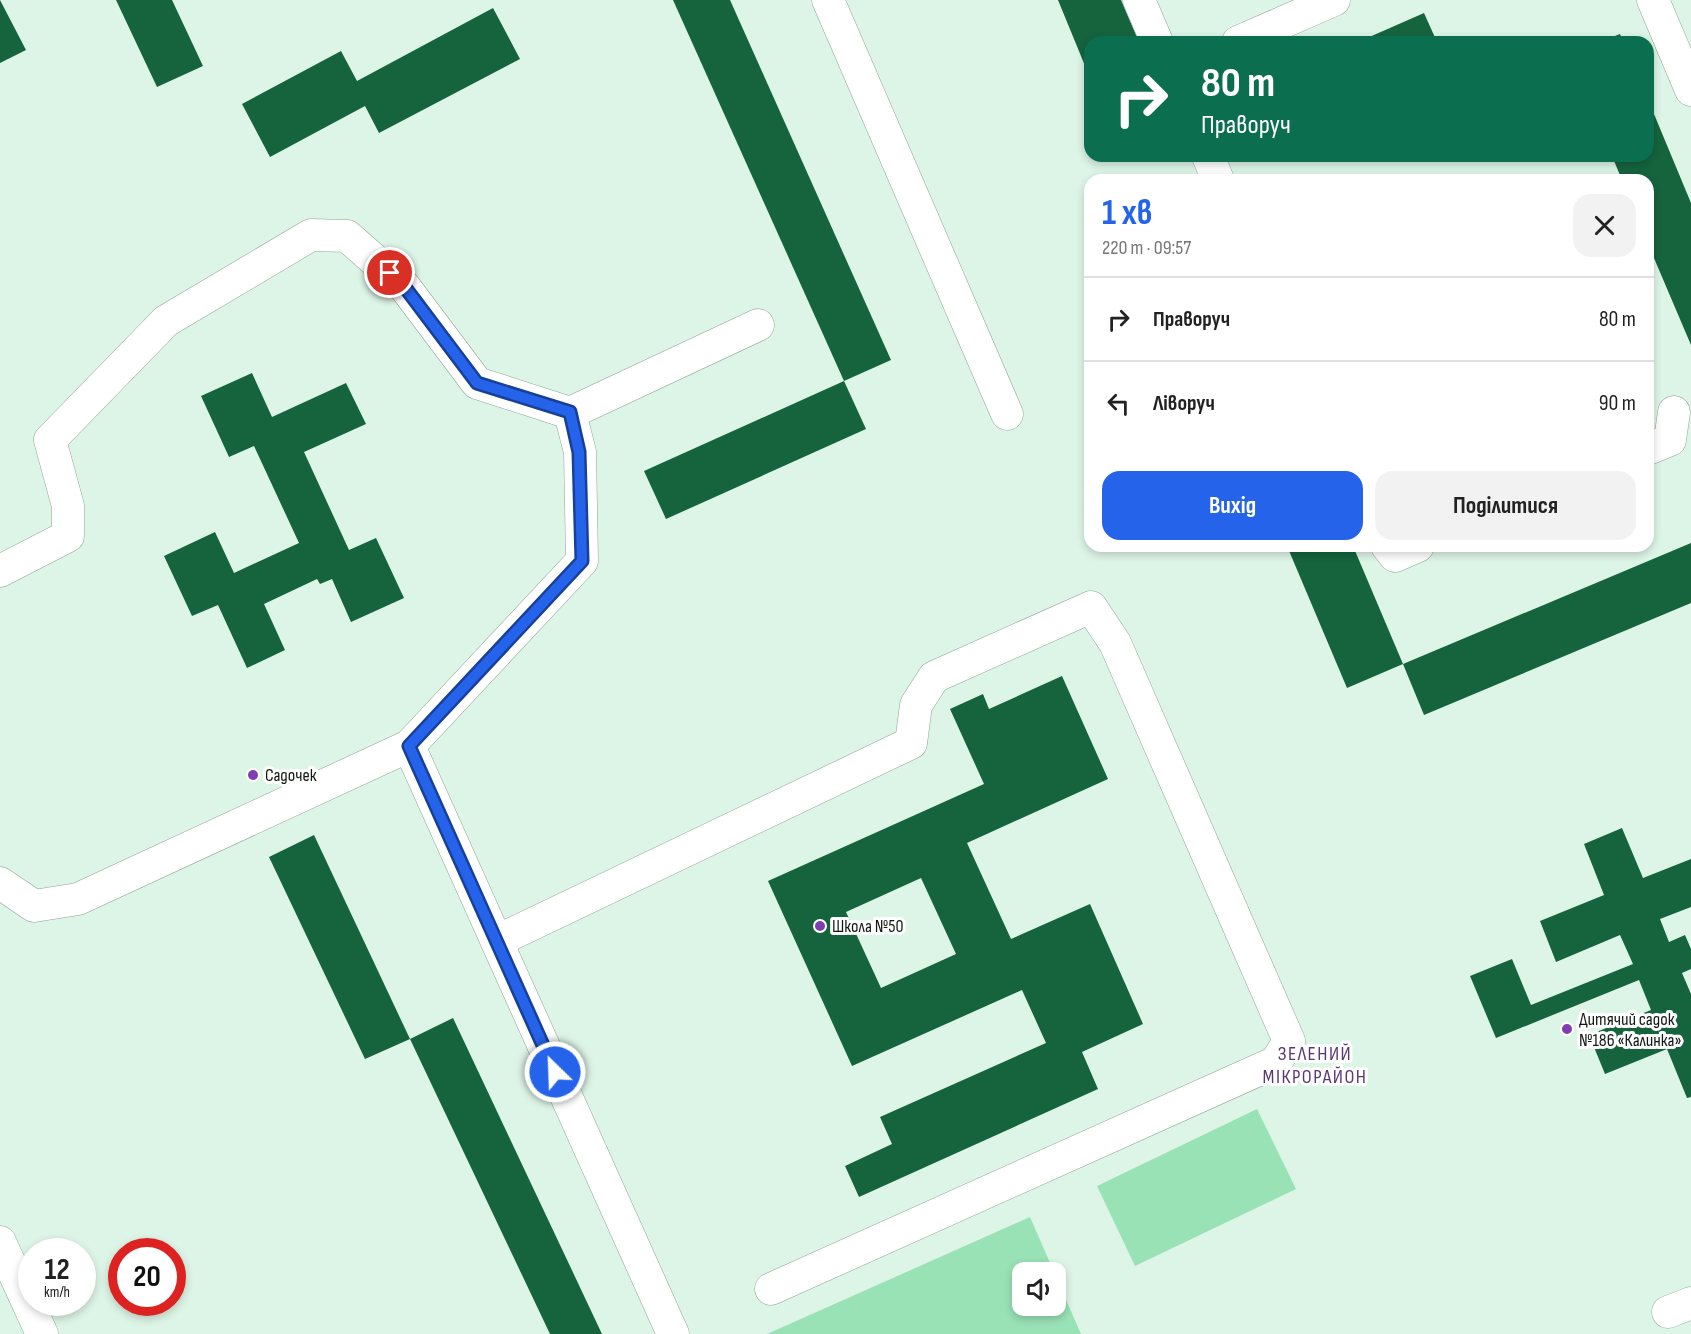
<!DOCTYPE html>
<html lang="uk">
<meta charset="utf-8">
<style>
body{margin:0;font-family:"Sofia Sans Condensed",sans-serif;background:#f2f2f2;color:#222;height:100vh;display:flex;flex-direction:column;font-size:22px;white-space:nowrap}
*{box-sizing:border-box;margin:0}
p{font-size:20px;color:#767676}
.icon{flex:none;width:33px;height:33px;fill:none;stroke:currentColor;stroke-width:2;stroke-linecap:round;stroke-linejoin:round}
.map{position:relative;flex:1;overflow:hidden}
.sheet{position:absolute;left:1084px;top:174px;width:570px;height:378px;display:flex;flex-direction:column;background:#fff;border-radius:18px;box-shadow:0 3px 9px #0003}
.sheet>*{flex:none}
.top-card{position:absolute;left:1084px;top:36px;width:570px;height:126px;border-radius:18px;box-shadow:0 3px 9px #0003;background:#0b6e4f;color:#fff;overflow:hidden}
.fabs{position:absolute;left:1012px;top:1262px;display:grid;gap:12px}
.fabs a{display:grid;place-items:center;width:54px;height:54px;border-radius:12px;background:#fff;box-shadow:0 3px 9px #0003;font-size:30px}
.speed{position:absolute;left:18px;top:1238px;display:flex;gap:12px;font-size:30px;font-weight:700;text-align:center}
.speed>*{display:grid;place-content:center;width:78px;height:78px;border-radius:50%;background:#fff;box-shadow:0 3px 9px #0003;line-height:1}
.speed small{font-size:15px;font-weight:400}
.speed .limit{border:9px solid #d22;background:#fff;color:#111}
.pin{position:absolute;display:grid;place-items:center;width:51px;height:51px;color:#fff;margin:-26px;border:3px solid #fff;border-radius:50%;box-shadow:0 2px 6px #0007}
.me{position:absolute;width:66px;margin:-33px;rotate:336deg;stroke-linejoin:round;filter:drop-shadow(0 0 4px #0008)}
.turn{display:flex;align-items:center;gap:21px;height:126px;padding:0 18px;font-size:27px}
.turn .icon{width:78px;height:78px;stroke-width:2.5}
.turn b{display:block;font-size:42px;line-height:51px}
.round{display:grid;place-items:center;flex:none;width:63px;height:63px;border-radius:18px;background:#f2f2f2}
.overview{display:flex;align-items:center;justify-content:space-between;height:102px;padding:0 18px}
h1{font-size:36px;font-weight:700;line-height:45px;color:#2563eb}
.cta{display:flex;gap:12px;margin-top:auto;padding:12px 18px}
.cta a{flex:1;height:69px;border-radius:18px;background:#2563eb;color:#fff;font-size:24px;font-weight:700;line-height:69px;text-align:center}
.cta a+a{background:#f2f2f2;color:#222}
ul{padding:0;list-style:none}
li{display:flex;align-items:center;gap:18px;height:84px;padding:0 18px;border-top:2px solid #e0e0e0}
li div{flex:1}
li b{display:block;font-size:22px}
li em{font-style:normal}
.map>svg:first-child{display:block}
.green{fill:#99e2b6}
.building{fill:#15643e;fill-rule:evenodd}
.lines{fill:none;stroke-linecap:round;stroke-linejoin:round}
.minor-casing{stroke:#8fa597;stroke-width:33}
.minor{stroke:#fff;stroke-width:32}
.route-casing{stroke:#184099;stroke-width:15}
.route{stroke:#2563eb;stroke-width:10}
.poi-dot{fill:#803db2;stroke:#fff;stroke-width:2}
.labels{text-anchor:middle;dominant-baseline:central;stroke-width:6;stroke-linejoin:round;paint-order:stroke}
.poi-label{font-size:18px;fill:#111914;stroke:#fff;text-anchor:start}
.neighbourhood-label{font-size:20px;letter-spacing:1.5px;fill:#593974;stroke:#fff}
</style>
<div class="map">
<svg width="1691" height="1334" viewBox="0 0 1691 1334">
<rect width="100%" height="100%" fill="#ddf5e6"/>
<!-- green -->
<g class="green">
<polygon points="1257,1109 1296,1189 1135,1266 1097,1186"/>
<polygon points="1030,1217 1054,1272 1023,1272 1023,1305 1056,1305 1056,1277 1081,1334 767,1334"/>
</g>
<!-- building -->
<g class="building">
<polygon points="0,0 26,50 0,63"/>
<polygon points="116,0 172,0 203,66 157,87"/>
<polygon points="673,0 730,0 891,360 844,381"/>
<polygon points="1058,0 1121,0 1139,42 1090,42 1090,78"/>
<polygon points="493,8 520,59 379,133 365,106 270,157 242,104 341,51 357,81"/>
<polygon points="1424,13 1437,42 1358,42"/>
<polygon points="1620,34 1623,42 1600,42"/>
<polygon points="1649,102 1691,203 1691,345 1648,244 1648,180 1622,180 1612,156 1648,156"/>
<polygon points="252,373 272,417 346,383 366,424 304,452 349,550 376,538 404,598 351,622 332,579 320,584 317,579 264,604 285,650 247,668 218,605 192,616 164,556 215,532 234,573 299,543 254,446 229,457 201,396"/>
<polygon points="844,381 866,429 666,519 644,471"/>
<polygon points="1691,543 1691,603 1424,715 1403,664"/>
<polygon points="1287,546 1353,546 1403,664 1347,688"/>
<path d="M 1062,676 L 1108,779 L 967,843 L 1011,939 L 1090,904 L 1143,1024 L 1082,1052 L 1098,1089 L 859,1197 L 845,1166 L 892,1144 L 880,1117 L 1046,1043 L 1022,990 L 852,1066 L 768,881 L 984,784 L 950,709 L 983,694 L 989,709 ZM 921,878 L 956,954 L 881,988 L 846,912 Z"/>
<polygon points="1622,828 1643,878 1691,859 1691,907 1660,919 1669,942 1685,935 1691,949 1691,969 1682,973 1691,994 1691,1097 1687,1098 1667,1049 1605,1074 1589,1035 1651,1010 1639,980 1496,1038 1470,976 1512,959 1531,1005 1633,964 1620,935 1556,962 1540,921 1604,895 1584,844"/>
<polygon points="314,835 410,1039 365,1059 269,857"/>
<polygon points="453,1018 602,1334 550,1334 410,1039"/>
</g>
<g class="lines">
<defs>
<g id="minor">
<polyline points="828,0 1007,414"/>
<polyline points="1139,0 1157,42"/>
<polyline points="1653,0 1691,90"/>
<polyline points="1238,42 1334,0"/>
<polyline points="1208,156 1218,180"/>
<polyline points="1648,449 1670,440 1674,412"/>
<polyline points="1387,546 1395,556 1418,546"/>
<polyline points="0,571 68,536 68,506 50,440 166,321 311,235 347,236 404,286 477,383 570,413"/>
<polyline points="409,746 673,1334"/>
<polyline points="0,883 34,906 78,899 409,746 582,561 580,452 570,413 758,325"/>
<polyline points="497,941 911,743 916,705 934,677 1091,607 1115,643 1289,1041 1276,1062 771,1289"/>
<polyline points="0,1242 42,1334"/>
<polyline points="1668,1312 1691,1303"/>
</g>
</defs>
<!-- minor casing -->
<use href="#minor" class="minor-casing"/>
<!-- minor -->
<use href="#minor" class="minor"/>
</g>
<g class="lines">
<defs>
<polyline id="route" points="390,273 404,286 477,383 570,412 579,452 582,561 409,746 555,1072"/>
</defs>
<!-- route casing -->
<use href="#route" class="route-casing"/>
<!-- route -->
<use href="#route" class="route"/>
</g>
<!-- markers -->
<g class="poi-dot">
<circle cx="253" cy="775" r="6"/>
<circle cx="820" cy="926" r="6"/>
<circle cx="1567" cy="1029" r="6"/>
</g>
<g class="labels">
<!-- poi labels -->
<g class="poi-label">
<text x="265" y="775">Садочек</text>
<text x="832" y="926">Школа №50</text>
<text x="1579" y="1019">Дитячий садок<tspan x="1579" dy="21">№186 «Калинка»</tspan></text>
</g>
<!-- neighbourhood labels -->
<g class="neighbourhood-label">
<text x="1315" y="1054">ЗЕЛЕНИЙ<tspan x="1315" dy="23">МІКРОРАЙОН</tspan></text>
</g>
</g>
</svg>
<div class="fabs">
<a><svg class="icon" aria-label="sound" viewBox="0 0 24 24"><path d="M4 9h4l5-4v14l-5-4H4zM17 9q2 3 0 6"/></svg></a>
</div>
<div class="speed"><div>12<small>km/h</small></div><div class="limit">20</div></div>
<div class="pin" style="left:390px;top:273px;background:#d93025"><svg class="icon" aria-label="arrive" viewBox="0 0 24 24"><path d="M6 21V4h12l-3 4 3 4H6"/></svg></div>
<svg class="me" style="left:555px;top:1072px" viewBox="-20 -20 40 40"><circle r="17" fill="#2563eb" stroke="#fff" stroke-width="3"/><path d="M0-11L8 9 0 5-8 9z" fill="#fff"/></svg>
<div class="top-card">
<div class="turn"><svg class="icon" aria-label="right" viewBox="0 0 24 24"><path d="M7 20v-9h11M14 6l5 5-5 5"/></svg><div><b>80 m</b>Праворуч</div></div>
</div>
<section class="sheet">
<div class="overview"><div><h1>1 хв</h1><p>220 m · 09:57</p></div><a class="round"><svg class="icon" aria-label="close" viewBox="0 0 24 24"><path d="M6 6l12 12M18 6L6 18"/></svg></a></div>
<ul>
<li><svg class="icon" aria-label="right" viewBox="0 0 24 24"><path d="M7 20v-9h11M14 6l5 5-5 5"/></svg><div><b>Праворуч</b></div><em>80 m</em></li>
<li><svg class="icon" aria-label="left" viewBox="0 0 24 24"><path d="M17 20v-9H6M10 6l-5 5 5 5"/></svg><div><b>Ліворуч</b></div><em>90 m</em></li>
</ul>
<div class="cta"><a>Вихід</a><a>Поділитися</a></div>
</section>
</div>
